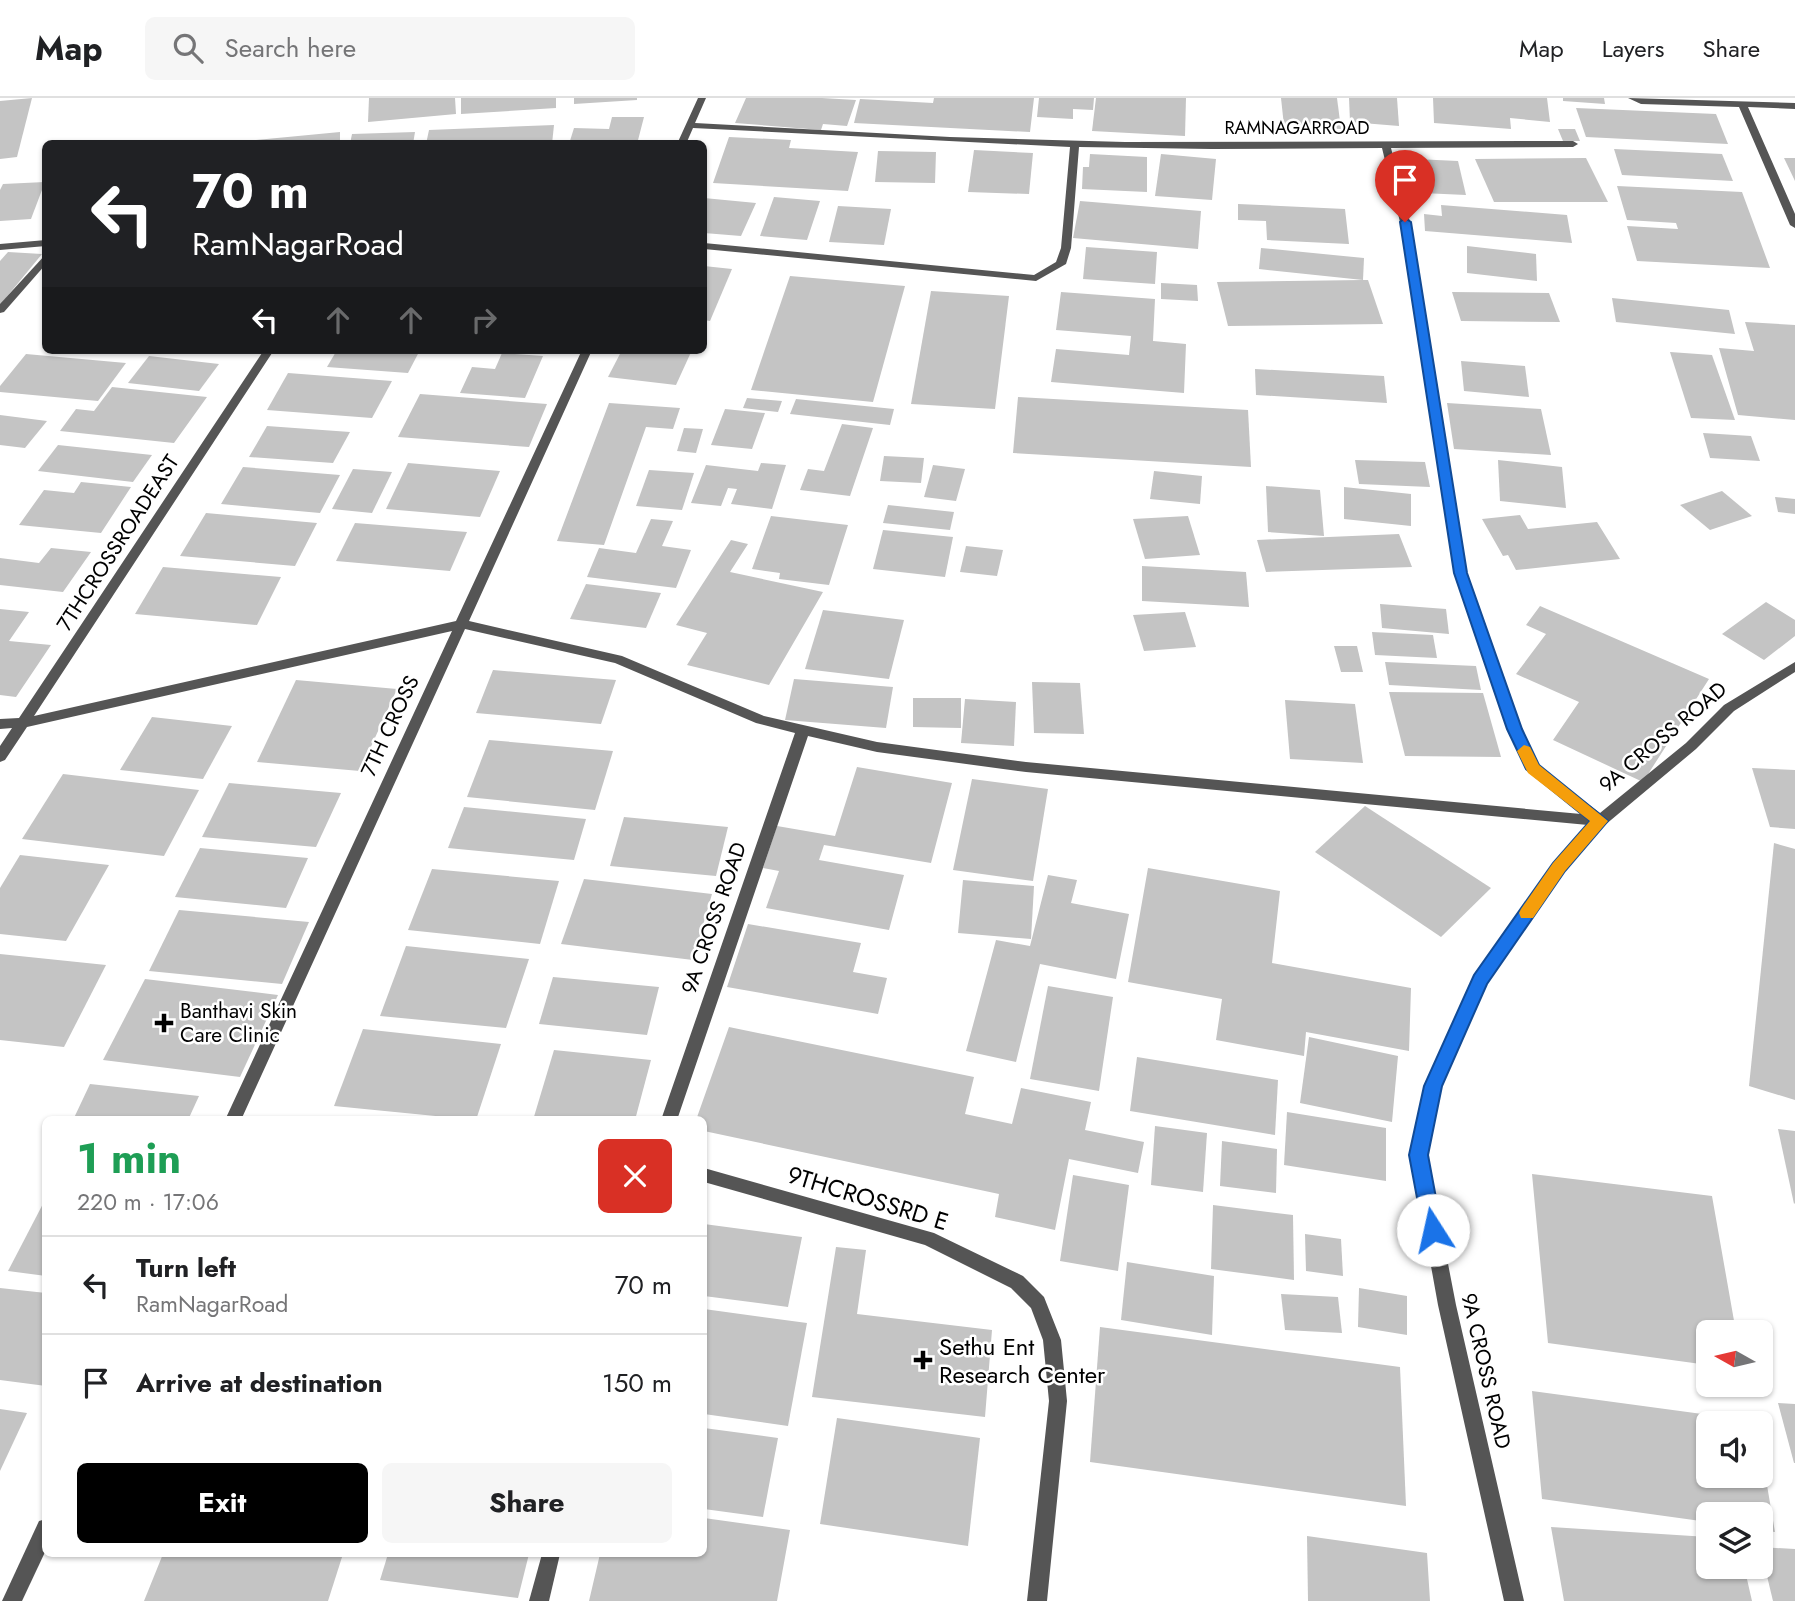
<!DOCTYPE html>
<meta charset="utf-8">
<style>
body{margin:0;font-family:Jost,sans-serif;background:#f6f6f6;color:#202124;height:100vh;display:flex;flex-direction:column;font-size:26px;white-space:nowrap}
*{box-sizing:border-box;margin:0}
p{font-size:23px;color:#757577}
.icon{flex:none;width:38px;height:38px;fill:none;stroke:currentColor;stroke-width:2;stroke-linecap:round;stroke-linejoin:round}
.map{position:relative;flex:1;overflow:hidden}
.sheet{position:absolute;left:42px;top:1018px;width:665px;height:441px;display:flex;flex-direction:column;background:#fff;border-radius:10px;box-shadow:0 2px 5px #0004}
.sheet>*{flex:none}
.top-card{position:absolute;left:42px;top:42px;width:665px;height:214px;border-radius:10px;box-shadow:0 2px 5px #0004;background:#202124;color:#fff;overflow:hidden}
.needle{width:46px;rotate:278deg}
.controls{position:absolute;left:1696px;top:1222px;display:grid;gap:14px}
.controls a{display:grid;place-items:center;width:77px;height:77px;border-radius:10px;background:#fff;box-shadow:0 2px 5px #0004;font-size:35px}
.pin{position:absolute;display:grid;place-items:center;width:60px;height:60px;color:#fff;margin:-72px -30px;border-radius:50% 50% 50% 0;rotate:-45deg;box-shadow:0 0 7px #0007}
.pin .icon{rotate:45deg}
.me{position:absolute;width:77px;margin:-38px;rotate:350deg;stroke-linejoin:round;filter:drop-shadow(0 0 5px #0008)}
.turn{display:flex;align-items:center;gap:24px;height:147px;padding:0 35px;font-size:32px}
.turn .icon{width:91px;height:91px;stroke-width:2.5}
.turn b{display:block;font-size:49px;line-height:60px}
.lanes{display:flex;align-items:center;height:66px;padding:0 35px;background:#0003;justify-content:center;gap:35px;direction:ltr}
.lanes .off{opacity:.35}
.round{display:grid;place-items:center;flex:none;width:74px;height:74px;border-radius:10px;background:#f6f6f6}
.summary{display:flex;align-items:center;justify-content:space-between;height:119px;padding:0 35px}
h1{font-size:42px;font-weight:700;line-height:52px;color:#1e9e55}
.primary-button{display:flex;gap:14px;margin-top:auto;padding:14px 35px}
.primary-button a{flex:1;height:80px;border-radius:10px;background:#000;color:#fff;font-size:28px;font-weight:700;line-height:80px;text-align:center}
.primary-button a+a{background:#f6f6f6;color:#202124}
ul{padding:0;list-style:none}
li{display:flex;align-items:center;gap:21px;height:98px;padding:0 35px;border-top:2px solid #e0e0e0}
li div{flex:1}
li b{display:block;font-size:26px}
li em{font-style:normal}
header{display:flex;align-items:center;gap:42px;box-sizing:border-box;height:98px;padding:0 35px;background:#fff;border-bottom:2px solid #e0e0e0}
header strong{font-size:33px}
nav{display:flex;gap:38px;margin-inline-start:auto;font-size:24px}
.search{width:490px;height:63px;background:#f6f6f6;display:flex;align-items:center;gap:18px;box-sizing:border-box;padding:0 24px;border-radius:10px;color:#757577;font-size:26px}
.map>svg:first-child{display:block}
.building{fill:#c4c4c4}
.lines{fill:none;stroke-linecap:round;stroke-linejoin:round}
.street{fill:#555;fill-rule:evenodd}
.route{fill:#1a73e8;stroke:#114b97;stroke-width:2}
.slow{fill:#f59e0b}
.poi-dot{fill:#000;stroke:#fff;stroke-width:2.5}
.labels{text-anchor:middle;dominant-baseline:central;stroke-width:5;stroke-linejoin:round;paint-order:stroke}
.far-street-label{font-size:18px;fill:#000;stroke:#fff}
.street-label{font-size:21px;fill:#000;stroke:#fff}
.poi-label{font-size:21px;fill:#000;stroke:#fff;text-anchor:start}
.near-street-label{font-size:24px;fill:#000;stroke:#fff}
.near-poi-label{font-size:24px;fill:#000;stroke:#fff;text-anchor:start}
</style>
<header>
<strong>Map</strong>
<div class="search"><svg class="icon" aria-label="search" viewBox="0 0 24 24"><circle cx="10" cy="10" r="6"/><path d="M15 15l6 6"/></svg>Search here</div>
<nav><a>Map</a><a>Layers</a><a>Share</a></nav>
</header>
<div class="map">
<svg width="1795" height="1503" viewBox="0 0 1795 1503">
<rect width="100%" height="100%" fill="#fff"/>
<!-- building -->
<g class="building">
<polygon points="32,0 17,59 0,61 0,3"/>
<polygon points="369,0 455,0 456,16 368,24"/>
<polygon points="461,0 556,0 556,10 461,16"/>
<polygon points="574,0 637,0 637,2 574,6"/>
<polygon points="746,0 822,0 856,2 847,28 823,26 821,32 735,25"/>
<polygon points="934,0 1034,0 1030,34 854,25 860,1 933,5"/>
<polygon points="1039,0 1094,0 1093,12 1073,11 1073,21 1037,19"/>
<polygon points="1096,0 1186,0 1185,38 1092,33"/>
<polygon points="1281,0 1337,0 1341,31 1284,28"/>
<polygon points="1349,0 1397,0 1399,28 1350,24"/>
<polygon points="1433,0 1547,0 1550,24 1510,20 1511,31 1434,25"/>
<polygon points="1563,0 1604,0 1605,6 1563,3"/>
<polygon points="1576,10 1716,16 1728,46 1586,39"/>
<polygon points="612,19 644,19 637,46 569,46 574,30 609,31"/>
<polygon points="554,27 552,46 426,46 429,32"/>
<polygon points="1558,31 1575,31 1580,43 1563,43"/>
<polygon points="340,34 340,46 255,46 256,42"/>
<polygon points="415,34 413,46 350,46 352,36"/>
<polygon points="729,39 791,42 789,50 858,54 848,93 713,85"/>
<polygon points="1614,51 1722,56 1733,83 1622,77"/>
<polygon points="974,52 1033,55 1029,96 968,94"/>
<polygon points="878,53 936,54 935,85 875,84"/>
<polygon points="1090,56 1147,59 1147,94 1082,91 1083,69 1089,69"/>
<polygon points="1161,56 1216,61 1212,102 1155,98"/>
<polygon points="1586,60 1608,104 1494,104 1475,61"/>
<polygon points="1784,60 1795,60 1795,83"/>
<polygon points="1415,61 1458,63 1466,97 1422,95"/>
<polygon points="45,84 31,121 0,123 0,92 3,86"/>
<polygon points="1617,88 1742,94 1770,170 1637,163 1627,128 1678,131 1676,125 1627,122"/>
<polygon points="774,99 820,103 807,142 760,138"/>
<polygon points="704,100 756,105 741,138 704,135"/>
<polygon points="1080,103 1201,113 1198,151 1073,140"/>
<polygon points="1238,106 1345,111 1349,146 1267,142 1266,123 1238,122"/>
<polygon points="1441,107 1567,117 1572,145 1425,133 1424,116 1442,118"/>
<polygon points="838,108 891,111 884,147 829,144"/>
<polygon points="1467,148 1536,156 1537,183 1467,175"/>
<polygon points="1086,149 1157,154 1155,186 1083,181"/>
<polygon points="1261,150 1364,160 1363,182 1259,171"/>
<polygon points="8,154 42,156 0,207 0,163"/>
<polygon points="704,168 732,171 710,223 704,222"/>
<polygon points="790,178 905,188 873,304 751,292"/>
<polygon points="1363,182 1368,182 1383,226 1228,228 1217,184"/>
<polygon points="1161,185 1197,187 1198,203 1161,201"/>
<polygon points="931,193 1009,198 995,311 911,306"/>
<polygon points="1061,194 1155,201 1153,243 1186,246 1184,295 1051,284 1056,251 1129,257 1131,238 1056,232"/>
<polygon points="1452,194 1549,195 1560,224 1461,223"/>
<polygon points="1612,200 1729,212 1735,236 1616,224"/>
<polygon points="1745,224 1795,227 1795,322 1738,317 1719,250 1754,253"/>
<polygon points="337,252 420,252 408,275 327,269"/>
<polygon points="622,252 692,252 676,287 608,279"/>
<polygon points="1670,254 1712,257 1735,322 1691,320"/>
<polygon points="502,255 543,258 525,300 460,295 472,269 495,271"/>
<polygon points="26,256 126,265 98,303 0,294 0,288"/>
<polygon points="149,258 219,266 199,293 128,285"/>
<polygon points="1461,263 1525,268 1529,299 1464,293"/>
<polygon points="1255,271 1384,278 1387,305 1256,297"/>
<polygon points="288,275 392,283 372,320 267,312"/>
<polygon points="112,289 207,299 174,345 60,333 76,311 94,313"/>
<polygon points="420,296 547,306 529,349 398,339"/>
<polygon points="1018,299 1248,312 1251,369 1013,355"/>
<polygon points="747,300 782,303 778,314 743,310"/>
<polygon points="796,301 894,311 890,327 790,316"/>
<polygon points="609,305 680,310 673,331 646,329 604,447 557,443"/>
<polygon points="1447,305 1541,311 1551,357 1454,351"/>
<polygon points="725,311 765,315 752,351 711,347"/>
<polygon points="0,317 47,323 25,350 0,347"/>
<polygon points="842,326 873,330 850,398 800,392 808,371 824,373"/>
<polygon points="267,328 350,334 333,365 249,359"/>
<polygon points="684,330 703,331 696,355 677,353"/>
<polygon points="1703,335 1751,338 1760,363 1710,360"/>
<polygon points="58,347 152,357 133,384 38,373"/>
<polygon points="884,358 924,360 921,385 880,383"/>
<polygon points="1355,362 1425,364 1430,389 1359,386"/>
<polygon points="1498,362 1562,369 1566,410 1500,403"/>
<polygon points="408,365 500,373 480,419 386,411"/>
<polygon points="761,365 786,367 772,411 731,406 737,391 728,390 721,408 691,405 706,367 758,373"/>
<polygon points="933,367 965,371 956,403 924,399"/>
<polygon points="243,369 340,377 320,415 221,406"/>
<polygon points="353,371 392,374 372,415 332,411"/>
<polygon points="649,372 694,375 682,412 636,408"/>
<polygon points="1154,373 1202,378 1200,406 1150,401"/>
<polygon points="81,384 131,389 101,435 19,427 44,392 74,395"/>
<polygon points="1266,388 1320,392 1324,438 1268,434"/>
<polygon points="1344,389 1411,396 1411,428 1344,421"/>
<polygon points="1722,393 1752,418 1710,432 1680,407"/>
<polygon points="1775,399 1795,401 1795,416 1778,414"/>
<polygon points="888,407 954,414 950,432 883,425"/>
<polygon points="206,415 317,425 295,468 180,458"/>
<polygon points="1520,417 1528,431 1597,424 1620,461 1516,472 1508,457 1503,458 1482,421"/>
<polygon points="771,418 848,427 829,487 779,481 780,475 752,471"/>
<polygon points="1188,418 1200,457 1145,461 1133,421"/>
<polygon points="651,421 673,423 662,448 691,452 676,490 587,479 599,450 636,455"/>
<polygon points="355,425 467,434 450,473 336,463"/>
<polygon points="883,432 953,439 945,479 873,471"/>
<polygon points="1399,436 1412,469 1266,474 1257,442"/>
<polygon points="731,442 748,446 730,474 823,494 769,587 687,567 707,535 676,527"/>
<polygon points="966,448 1003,452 997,478 960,474"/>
<polygon points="51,450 91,454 63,494 0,487 0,460 39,465"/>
<polygon points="1142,468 1246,474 1249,509 1142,503"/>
<polygon points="163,469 281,479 257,527 135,516"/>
<polygon points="586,486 661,495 646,530 570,521"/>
<polygon points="1766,504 1795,522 1795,538 1764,562 1722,536"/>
<polygon points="1380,506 1446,511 1449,536 1382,530"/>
<polygon points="1540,508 1709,581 1643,684 1553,642 1579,604 1516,576 1546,536 1526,527"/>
<polygon points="0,511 29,514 9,543 51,547 16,599 0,597"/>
<polygon points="823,512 904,522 889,581 805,571"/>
<polygon points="1185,514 1196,549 1144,553 1133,517"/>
<polygon points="1372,534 1433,537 1437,560 1375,557"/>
<polygon points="1334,548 1357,548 1363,574 1341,574"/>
<polygon points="1385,564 1476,568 1481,592 1389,587"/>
<polygon points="493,572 616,582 601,626 476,615"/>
<polygon points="794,581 893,589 886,630 785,622"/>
<polygon points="296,582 397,591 360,673 257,664"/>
<polygon points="1032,584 1080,585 1084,636 1034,635"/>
<polygon points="1389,594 1483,595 1501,659 1405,658"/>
<polygon points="913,600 961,600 961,630 913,629"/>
<polygon points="965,601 1016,604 1014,648 961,645"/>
<polygon points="1285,602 1355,606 1363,665 1290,661"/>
<polygon points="152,619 232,628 203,681 120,672"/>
<polygon points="489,642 613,653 595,712 467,699"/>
<polygon points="857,669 952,685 931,765 824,747 819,762 904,777 889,832 766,810 779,773 763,770 777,728 835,738"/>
<polygon points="1752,670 1795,672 1795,731 1770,729"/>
<polygon points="63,676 199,692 164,758 22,741"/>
<polygon points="972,681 1048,691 1033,783 953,772"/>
<polygon points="229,685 341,695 316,749 202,739"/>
<polygon points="1365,708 1491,790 1441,839 1315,754"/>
<polygon points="464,709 586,721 574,762 448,750"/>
<polygon points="624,719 728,729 716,778 610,768"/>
<polygon points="1774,745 1795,751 1795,1002 1749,988"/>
<polygon points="200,750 308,760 286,810 175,799"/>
<polygon points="20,757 109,767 66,843 0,836 0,790"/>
<polygon points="1148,770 1280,793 1272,865 1411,890 1409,953 1306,934 1304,958 1216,942 1222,901 1128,884"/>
<polygon points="432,771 559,783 540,846 408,832"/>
<polygon points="1048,777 1077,782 1071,805 1129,816 1116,881 1040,866 1016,964 966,953 996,842 1030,848"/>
<polygon points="584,781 712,796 693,862 561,846"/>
<polygon points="963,782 1034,788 1031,841 958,835"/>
<polygon points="179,812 309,824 282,886 149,873"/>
<polygon points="748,826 861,845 853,874 887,880 878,916 727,889"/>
<polygon points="406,848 529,861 506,930 380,918"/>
<polygon points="0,856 106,867 64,949 0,942"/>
<polygon points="553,879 659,889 647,937 539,926"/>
<polygon points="145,881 278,897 240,979 103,962"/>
<polygon points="1048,888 1113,899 1099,993 1030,981"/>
<polygon points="729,929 974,979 965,1016 1012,1026 1021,990 1091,1004 1085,1032 1144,1044 1138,1075 1069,1061 1055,1132 995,1119 999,1096 704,1033 704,1022 696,1022"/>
<polygon points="363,931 501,946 476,1022 334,1008"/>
<polygon points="1309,939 1398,958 1392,1024 1300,1005"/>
<polygon points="554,952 651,962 635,1022 533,1022"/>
<polygon points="1137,959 1278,982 1275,1037 1130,1013"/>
<polygon points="90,986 199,998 188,1022 73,1022"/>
<polygon points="1287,1014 1386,1030 1386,1083 1284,1067"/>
<polygon points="1155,1028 1207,1035 1203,1094 1151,1087"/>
<polygon points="1778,1031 1795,1033 1795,1105 1794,1106"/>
<polygon points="1222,1043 1277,1051 1276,1095 1220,1088"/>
<polygon points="1532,1076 1712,1098 1736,1234 1708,1234 1708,1267 1548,1245"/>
<polygon points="1073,1077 1129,1087 1118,1173 1060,1163"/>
<polygon points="46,1100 46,1178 8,1173"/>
<polygon points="1213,1107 1293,1117 1294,1182 1211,1171"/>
<polygon points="704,1126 802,1139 788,1209 704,1198"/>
<polygon points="1305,1136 1341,1141 1343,1178 1306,1173"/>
<polygon points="836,1149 866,1152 857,1216 992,1232 985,1319 812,1299"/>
<polygon points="1127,1164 1214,1178 1212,1237 1121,1222"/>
<polygon points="0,1190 46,1195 46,1288 0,1282"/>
<polygon points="1359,1190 1407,1198 1407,1237 1358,1229"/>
<polygon points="1281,1196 1338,1199 1342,1235 1285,1232"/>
<polygon points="704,1211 807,1225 788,1328 704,1316"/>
<polygon points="1100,1229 1400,1269 1406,1408 1090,1364"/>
<polygon points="1532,1293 1754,1323 1708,1325 1708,1377 1760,1377 1762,1358 1775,1434 1760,1432 1760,1416 1708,1416 1708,1424 1542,1401"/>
<polygon points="1778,1305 1795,1306 1795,1365 1794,1365"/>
<polygon points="0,1311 27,1315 0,1373"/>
<polygon points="837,1320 980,1340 968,1448 820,1426"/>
<polygon points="704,1330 778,1340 763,1419 704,1411"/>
<polygon points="704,1420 790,1432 777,1503 589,1503 600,1456 704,1456"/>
<polygon points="1551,1429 1708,1439 1708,1468 1744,1468 1752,1503 1564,1503"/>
<polygon points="1307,1438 1427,1455 1430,1503 1308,1503"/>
<polygon points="1760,1449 1795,1451 1795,1503 1773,1503"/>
<polygon points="163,1456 343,1456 328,1503 144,1503"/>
<polygon points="388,1456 529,1456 518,1500 380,1482"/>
</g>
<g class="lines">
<!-- street -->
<g class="street">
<polygon points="698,0 706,0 695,25 950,39 1125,44 1573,43 1578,46 1573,49 1391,50 1410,124 1467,475 1521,631 1538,668 1600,715 1686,645 1724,607 1795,564 1795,574 1734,613 1696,651 1605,727 1564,773 1486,885 1441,988 1427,1057 1456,1207 1524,1503 1504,1503 1438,1207 1411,1057 1425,988 1475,878 1554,765 1588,727 1026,674 877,654 808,638 677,1022 661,1022 795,635 756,625 615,565 465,531 241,1022 225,1022 452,533 27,629 5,662 0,664 0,648 12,630 0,631 0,621 19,620 264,252 274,252 34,618 456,523 582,252 592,252 469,523 622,558 764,618 877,644 1026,664 1581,716 1526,671 1507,631 1455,475 1400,124 1382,50 1212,51 1079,49 1071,150 1066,166 1036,183 704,151 704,145 1034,177 1056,164 1061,150 1070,49 693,30 686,46 677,46"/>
<polygon points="1628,0 1795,5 1795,11 1748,9 1795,116 1795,130 1790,127 1739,9 1641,6"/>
<polygon points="46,142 46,148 0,152 0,146"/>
<polygon points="46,156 46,166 4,214 0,215 0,206"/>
<polygon points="704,1070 934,1135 1023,1178 1044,1199 1061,1242 1067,1303 1047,1503 1027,1503 1049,1303 1043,1242 1031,1210 1011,1190 925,1147 704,1084"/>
<polygon points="46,1421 46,1452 22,1503 2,1503 39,1423"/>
<polygon points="542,1456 560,1456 549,1503 529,1503"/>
</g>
</g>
<!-- route -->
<polygon class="route" points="1405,120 1411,124 1467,475 1522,631 1539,667 1608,723 1565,773 1487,886 1442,988 1428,1057 1442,1132 1439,1138 1433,1140 1426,1138 1423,1132 1409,1057 1424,988 1474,877 1553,765 1590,723 1526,671 1507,631 1454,475 1400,124"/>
<!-- slow -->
<polygon class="slow" points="1524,647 1530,649 1539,667 1608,723 1565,773 1533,820 1521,820 1519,815 1521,811 1553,765 1590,723 1528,675 1517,653"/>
<!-- markers -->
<g class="poi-dot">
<path d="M160.5 914.5h7v7h7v7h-7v7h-7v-7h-7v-7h7z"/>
<path d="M919.5 1251.5h7v7h7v7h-7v7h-7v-7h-7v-7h7z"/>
</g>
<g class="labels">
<!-- far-street labels -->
<g class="far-street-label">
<text x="1297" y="30">RAMNAGARROAD</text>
</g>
<!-- street labels -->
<g class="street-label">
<text transform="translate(118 445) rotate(-57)">7THCROSSROADEAST</text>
<text transform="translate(390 628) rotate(-65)">7TH CROSS</text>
<text transform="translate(1663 639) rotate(-40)">9A CROSS ROAD</text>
<text transform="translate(714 820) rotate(-71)">9A CROSS ROAD</text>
<text transform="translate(1486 1273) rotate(77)">9A CROSS ROAD</text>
</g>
<!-- poi labels -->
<g class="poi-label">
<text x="180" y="913">Banthavi Skin<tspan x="180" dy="24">Care Clinic</tspan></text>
</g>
<!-- near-street labels -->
<g class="near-street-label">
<text transform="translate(868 1100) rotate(17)">9THCROSSRD E</text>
</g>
<!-- near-poi labels -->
<g class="near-poi-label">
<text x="939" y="1248">Sethu Ent<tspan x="939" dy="28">Research Center</tspan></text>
</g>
</g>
</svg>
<div class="controls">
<a><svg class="needle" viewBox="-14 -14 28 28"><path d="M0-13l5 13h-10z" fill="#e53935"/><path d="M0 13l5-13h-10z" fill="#757577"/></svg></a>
<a><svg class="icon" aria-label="sound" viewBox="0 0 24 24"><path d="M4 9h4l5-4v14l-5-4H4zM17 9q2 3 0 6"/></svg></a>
<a><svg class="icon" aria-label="layers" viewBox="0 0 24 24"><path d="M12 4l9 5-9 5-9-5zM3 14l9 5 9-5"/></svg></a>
</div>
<div class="pin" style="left:1405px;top:124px;background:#d93025"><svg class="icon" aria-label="arrive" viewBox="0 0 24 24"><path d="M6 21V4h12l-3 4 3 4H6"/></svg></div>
<svg class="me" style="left:1433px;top:1132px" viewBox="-20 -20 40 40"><circle r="19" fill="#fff"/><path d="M0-13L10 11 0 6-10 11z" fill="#1a73e8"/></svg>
<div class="top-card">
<div class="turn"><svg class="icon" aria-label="left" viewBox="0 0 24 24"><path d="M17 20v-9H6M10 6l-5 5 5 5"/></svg><div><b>70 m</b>RamNagarRoad</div></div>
<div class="lanes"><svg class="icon" aria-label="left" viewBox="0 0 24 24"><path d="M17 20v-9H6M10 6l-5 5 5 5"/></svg><svg class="icon off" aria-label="ahead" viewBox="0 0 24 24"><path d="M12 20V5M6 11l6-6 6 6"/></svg><svg class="icon off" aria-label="ahead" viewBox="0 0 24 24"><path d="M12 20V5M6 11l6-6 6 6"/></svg><svg class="icon off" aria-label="right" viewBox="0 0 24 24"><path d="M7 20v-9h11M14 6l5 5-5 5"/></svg></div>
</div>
<section class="sheet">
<div class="summary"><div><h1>1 min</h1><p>220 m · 17:06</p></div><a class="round" style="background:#d93025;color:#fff"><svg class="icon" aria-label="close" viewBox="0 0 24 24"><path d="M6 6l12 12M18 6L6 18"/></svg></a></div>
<ul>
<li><svg class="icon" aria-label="left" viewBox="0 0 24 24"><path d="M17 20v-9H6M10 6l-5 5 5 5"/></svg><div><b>Turn left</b><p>RamNagarRoad</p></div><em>70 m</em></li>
<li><svg class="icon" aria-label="arrive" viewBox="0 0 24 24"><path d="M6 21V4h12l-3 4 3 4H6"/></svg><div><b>Arrive at destination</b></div><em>150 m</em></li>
</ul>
<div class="primary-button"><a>Exit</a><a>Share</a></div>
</section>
</div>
